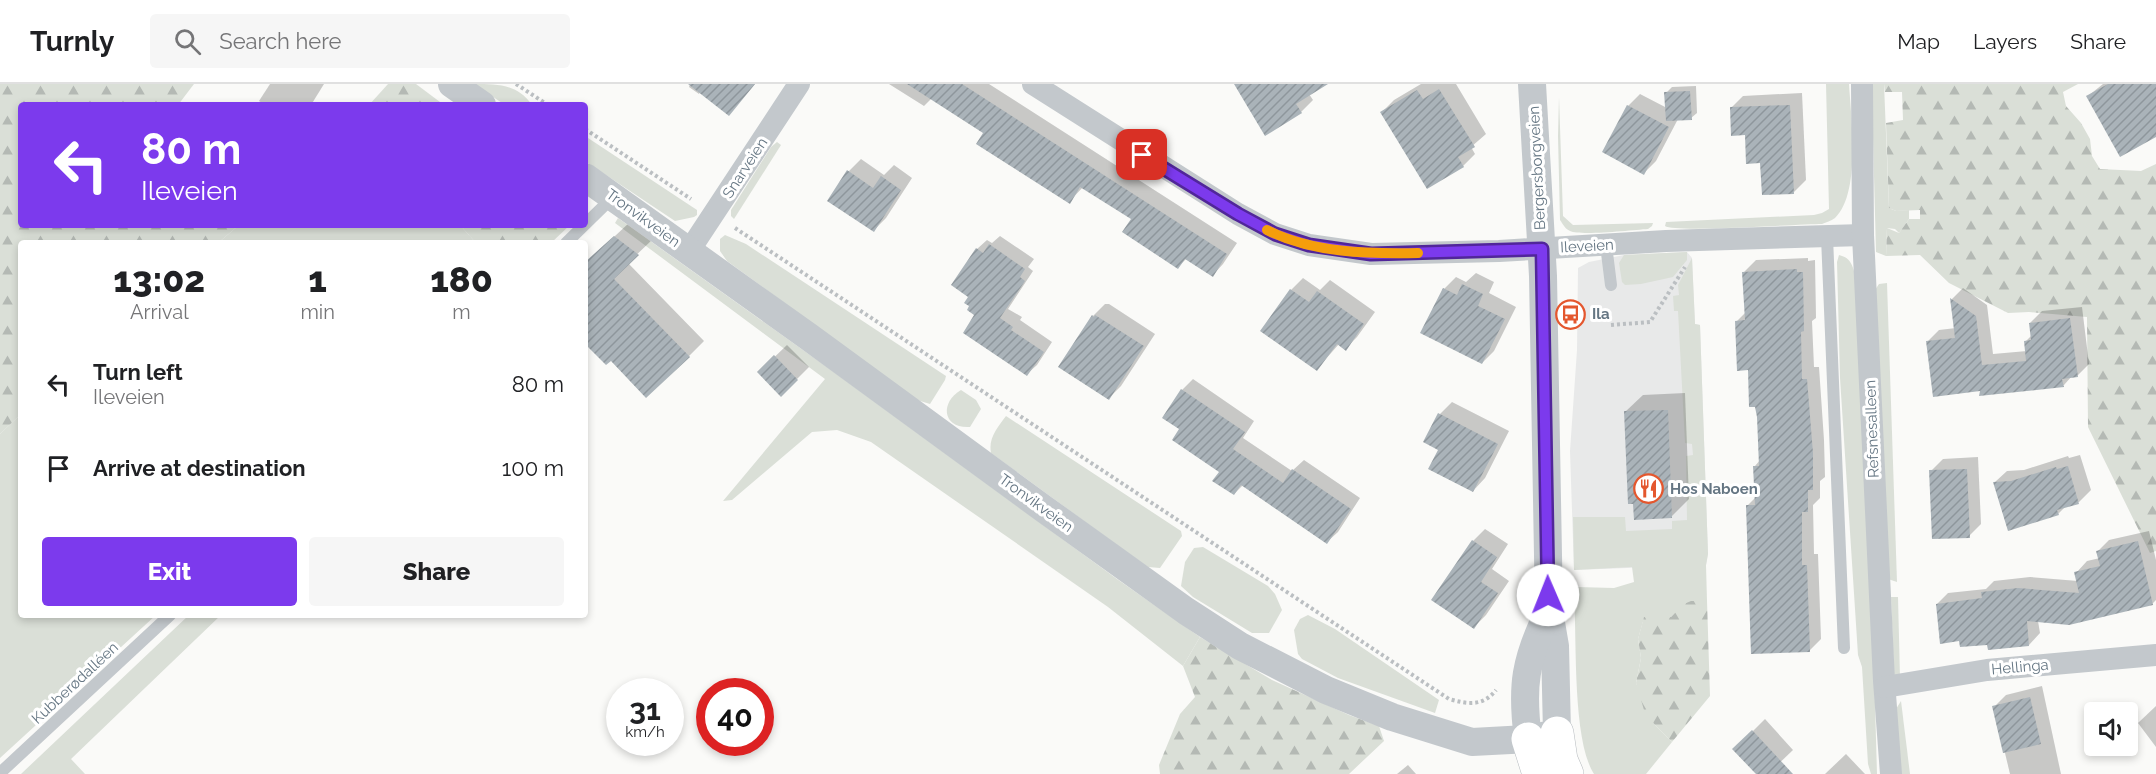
<!DOCTYPE html>
<meta charset="utf-8">
<style>
body{margin:0;font-family:Raleway,sans-serif;background:#f6f6f6;color:#202124;height:100vh;display:flex;flex-direction:column;font-size:22px;white-space:nowrap}
*{box-sizing:border-box;margin:0}
p{font-size:20px;color:#757577}
.icon{flex:none;width:33px;height:33px;fill:none;stroke:currentColor;stroke-width:2;stroke-linecap:round;stroke-linejoin:round}
.map{position:relative;flex:1;overflow:hidden}
.panel{position:absolute;left:18px;top:156px;width:570px;height:378px;display:flex;flex-direction:column;background:#fff;border-radius:6px;box-shadow:0 3px 9px #0003}
.panel>*{flex:none}
.hud{position:absolute;left:18px;top:18px;width:570px;height:126px;border-radius:6px;box-shadow:0 3px 9px #0003;background:#7c3aed;color:#fff;overflow:hidden}
.fabs{position:absolute;left:2084px;top:618px;display:grid;gap:12px}
.fabs a{display:grid;place-items:center;width:54px;height:54px;border-radius:6px;background:#fff;box-shadow:0 3px 9px #0003;font-size:30px}
.speed{position:absolute;left:606px;top:594px;display:flex;gap:12px;font-size:30px;font-weight:700;text-align:center}
.speed>*{display:grid;place-content:center;width:78px;height:78px;border-radius:50%;background:#fff;box-shadow:0 3px 9px #0003;line-height:1}
.speed small{font-size:15px;font-weight:400}
.speed .limit{border:9px solid #d22;background:#fff;color:#111}
.pin{position:absolute;display:grid;place-items:center;width:51px;height:51px;color:#fff;margin:-26px;border-radius:12px;box-shadow:0 3px 9px #0006}
.me{position:absolute;width:66px;margin:-33px;rotate:359deg;stroke-linejoin:round;filter:drop-shadow(0 0 4px #0008)}
.turn{display:flex;align-items:center;gap:21px;height:126px;padding:0 24px;font-size:27px}
.turn .icon{width:78px;height:78px;stroke-width:2.5}
.turn b{display:block;font-size:42px;line-height:51px}
.eta{display:flex;justify-content:space-evenly;align-items:center;height:102px;text-align:center}
.eta b{font-size:36px;font-weight:800;line-height:42px}
.action{display:flex;gap:12px;margin-top:auto;padding:12px 24px}
.action a{flex:1;height:69px;border-radius:6px;background:#7c3aed;color:#fff;font-size:24px;font-weight:800;line-height:69px;text-align:center}
.action a+a{background:#f6f6f6;color:#202124}
ul{padding:0;list-style:none}
li{display:flex;align-items:center;gap:18px;height:84px;padding:0 24px}
li div{flex:1}
li b{display:block;font-size:22px}
li em{font-style:normal}
header{display:flex;align-items:center;gap:36px;box-sizing:border-box;height:84px;padding:0 30px;background:#fff;border-bottom:2px solid #e0e0e0}
header strong{font-size:28px}
nav{display:flex;gap:33px;margin-inline-start:auto;font-size:21px}
.search{width:420px;height:54px;background:#f6f6f6;display:flex;align-items:center;gap:15px;box-sizing:border-box;padding:0 21px;border-radius:6px;color:#757577;font-size:22px}
.map>svg:first-child{display:block}
.built{fill:#e8e9e9}
.grass{fill:#dadfd7}
.forest{fill:url(#forest-firs)}
.shadow{fill:#0003}
.building{fill:url(#building-hatch)}
.lines{fill:none;stroke-linecap:round;stroke-linejoin:round}
.primary-casing{stroke:#b5babe;stroke-width:34}
.path{stroke:#bbbfc2;stroke-width:4;stroke-dasharray:3 3;stroke-linecap:butt}
.service{stroke:#c3c8cc;stroke-width:12}
.minor{stroke:#c3c8cc;stroke-width:22}
.tertiary{stroke:#c3c8cc;stroke-width:28}
.primary{stroke:#fff;stroke-width:33}
.route-casing{stroke:#51269a;stroke-width:15}
.route{stroke:#7c3aed;stroke-width:10}
.slow{stroke:#f59e0b;stroke-width:10}
.labels{text-anchor:middle;dominant-baseline:central;stroke-width:6;stroke-linejoin:round;paint-order:stroke}
.street-label{font-size:15px;fill:#657683;stroke:#fff}
.poi-label{font-size:15px;font-weight:bold;fill:#657683;stroke:#fff;text-anchor:start}
</style>
<header>
<strong>Turnly</strong>
<div class="search"><svg class="icon" aria-label="search" viewBox="0 0 24 24"><circle cx="10" cy="10" r="6"/><path d="M15 15l6 6"/></svg>Search here</div>
<nav><a>Map</a><a>Layers</a><a>Share</a></nav>
</header>
<div class="map">
<svg width="2156" height="690" viewBox="0 0 2156 690">
<defs>
<pattern id="forest-firs" width="22" height="20" patternUnits="userSpaceOnUse" patternTransform="scale(1.5)"><rect width="22" height="20" fill="#dadfd7"/><path d="M5 1l3.5 6h-7zM16 11l3.5 6h-7z" fill="#b4b9b4"/></pattern>
<pattern id="building-hatch" width="6" height="6" patternUnits="userSpaceOnUse" patternTransform="scale(1.5)"><rect width="6" height="6" fill="#aab3b9"/><path d="M-1 1l2-2M0 6l6-6M5 7l2-2" fill="none" stroke="#8e969c"/></pattern>
</defs>
<rect width="100%" height="100%" fill="#fafaf8"/>
<!-- built -->
<polygon class="built" points="1687,168 1692,174 1695,240 1700,241 1708,470 1706,481 1574,486 1570,367 1577,266 1578,184 1589,178 1624,171"/>
<!-- grass -->
<g class="grass">
<path d="M 474,0 C 498,0 517,0 532,21 L 505,21 Z"/>
<path d="M 1826,0 L 1849,0 C 1851,33 1861,109 1835,134 C 1831,137 1826,138 1822,140 C 1800,140 1675,149 1665,142 L 1666,138 L 1814,131 L 1822,129 L 1829,125 Z"/>
<polygon points="1870,0 1884,0 1889,124 1896,127 1909,126 1909,135 1899,149 1895,145 1887,144 1886,172 1876,168 1873,54"/>
<path d="M 1559,13 L 1563,132 L 1573,141 L 1653,139 L 1652,142 L 1648,145 C 1632,146 1581,152 1570,147 C 1565,145 1563,140 1560,136 L 1558,52 Z"/>
<polygon points="585,52 697,126 697,131 694,133 675,137 585,77"/>
<polygon points="777,58 781,61 734,135 731,132 731,126 771,63"/>
<polygon points="618,134 831,286 1117,495 1200,553 1183,582 1108,523 871,358 837,346 812,348 732,416 723,417 825,295 615,139"/>
<polygon points="239,141 460,141 476,159 218,159"/>
<polygon points="725,151 746,160 946,292 945,296 930,320 917,316 727,177 720,167 720,155"/>
<polygon points="1687,168 1687,176 1673,193 1641,200 1625,201 1622,198 1619,179 1624,171"/>
<path d="M 1839,171 C 1852,174 1853,183 1856,195 L 1873,548 L 1877,690 L 1871,690 L 1868,680 L 1862,583 L 1858,571 L 1840,294 L 1837,178 Z"/>
<path d="M 1692,174 L 1695,240 L 1700,241 L 1708,470 L 1706,481 L 1707,517 C 1687,517 1686,521 1671,533 L 1644,534 L 1638,555 L 1641,574 L 1636,599 L 1655,641 L 1672,658 L 1646,690 L 1594,690 C 1572,656 1577,554 1574,511 L 1577,503 L 1614,504 L 1634,498 L 1632,483 L 1574,486 L 1573,433 L 1625,433 L 1626,447 L 1672,445 L 1672,437 L 1687,436 L 1686,372 L 1693,371 L 1692,360 L 1685,359 L 1678,227 L 1674,227 L 1673,212 L 1679,211 L 1678,201 Z"/>
<polygon points="1887,199 1897,498 1888,495 1875,206 1879,200"/>
<path d="M 961,306 L 976,316 L 981,325 L 970,343 C 943,345 939,319 961,306 Z"/>
<polygon points="21,330 21,531 156,531 0,674 0,350"/>
<path d="M 1006,332 L 1181,447 L 1182,452 L 1160,484 L 1148,483 L 1121,464 L 991,369 C 988,354 998,343 1006,332 Z"/>
<polygon points="1203,463 1268,502 1275,510 1282,526 1269,549 1252,549 1193,513 1181,502 1185,478 1194,464"/>
<polygon points="1891,513 1898,513 1900,594 1894,592"/>
<polygon points="189,531 221,531 71,675 85,690 21,690"/>
<polygon points="1308,531 1335,545 1439,616 1435,629 1338,594 1302,575 1298,570 1294,546 1300,535"/>
<polygon points="1901,617 1910,690 1900,690 1896,625"/>
</g>
<!-- forest -->
<g class="forest">
<polygon points="0,0 194,0 178,21 21,21 21,141 239,141 218,159 21,159 21,330 0,350"/>
<polygon points="388,0 416,0 444,21 369,21"/>
<polygon points="1884,0 2078,0 2063,8 2066,22 2081,39 2090,55 2092,72 2100,85 2141,87 2156,80 2156,467 2150,469 2088,343 2087,233 2029,228 2008,229 1949,199 1920,171 1886,172 1887,144 1899,149 1909,135 1920,135 1920,126 1896,127 1889,124 1886,39 1903,36 1902,8 1885,8"/>
<polygon points="460,141 570,141 551,159 476,159"/>
<polygon points="1691,517 1707,517 1710,612 1672,658 1655,641 1644,626 1636,599 1641,574 1638,555 1644,533 1671,533 1684,520"/>
<polygon points="1200,553 1272,596 1349,631 1379,642 1384,657 1349,690 1160,690 1159,681 1180,630 1195,613 1183,582"/>
</g>
<!-- shadow -->
<g class="shadow">
<polygon points="270,0 324,0 311,21 265,21 259,17"/>
<polygon points="690,0 755,0 729,30 700,8 699,10 689,3"/>
<polygon points="889,0 989,0 1237,159 1223,180 1213,191 1187,174 1178,183 1133,135 1083,103 1069,118 985,49 932,14 924,22"/>
<polygon points="1236,0 1320,0 1309,10 1313,16 1301,28"/>
<polygon points="1421,0 1456,0 1486,50 1471,63 1475,70 1463,82 1382,28 1394,16"/>
<polygon points="2103,0 2156,0 2156,51 2088,12"/>
<polygon points="1696,2 1697,29 1691,34 1678,35 1656,77 1644,89 1604,67 1628,22 1640,10 1667,24 1666,9 1672,3"/>
<polygon points="1802,9 1806,96 1794,108 1762,77 1731,24 1743,12"/>
<polygon points="861,75 884,91 894,81 912,94 886,134 874,146 849,87"/>
<polygon points="630,138 653,155 628,179 704,257 689,272 611,275 585,258 585,180"/>
<polygon points="1000,152 1034,175 1028,183 1033,187 1008,225 1022,233 1020,236 1052,258 1037,281 1027,290 977,231 971,212 977,165 987,156 992,159"/>
<polygon points="1808,174 1808,177 1815,176 1816,234 1812,237 1814,283 1819,283 1824,356 1825,393 1820,397 1820,414 1813,421 1814,470 1818,470 1821,555 1809,567 1748,421 1756,413 1755,382 1760,376 1757,322 1749,285 1736,238 1746,228 1744,188 1756,176"/>
<polygon points="1476,189 1494,198 1489,209 1516,223 1494,267 1482,279 1444,205 1456,193 1466,198"/>
<polygon points="1303,194 1320,206 1330,196 1375,228 1357,253 1345,265 1339,260 1317,285 1262,246 1291,206"/>
<polygon points="1963,204 1987,221 1993,270 2027,267 2026,257 2032,251 2030,239 2042,227 2082,223 2089,280 2077,292 2072,292 2064,301 1983,306 1927,258 1939,246 1956,244 1952,215"/>
<polygon points="1105,220 1109,220 1155,250 1121,302 1109,314 1093,232"/>
<polygon points="787,261 809,283 781,311 759,288"/>
<polygon points="1193,295 1254,337 1243,354 1292,387 1304,376 1360,414 1338,448 1327,458 1243,401 1234,410 1221,387 1181,345 1182,306"/>
<polygon points="1685,309 1689,415 1672,432 1634,418 1625,328 1643,311"/>
<polygon points="1452,318 1509,347 1485,394 1473,407 1440,365 1425,358 1440,330"/>
<polygon points="2080,371 2091,406 2079,418 2065,423 2058,430 1995,398 2007,387 2024,386 2068,372 2069,374"/>
<polygon points="1978,373 1981,440 1969,452 1931,387 1943,375"/>
<polygon points="1485,445 1508,460 1492,485 1509,497 1486,531 1474,543 1433,516 1473,457"/>
<polygon points="2149,447 2156,476 2156,516 2153,519 2038,537 2040,549 2029,561 1961,556 1937,520 1948,509 1986,505 1994,497 2030,493 2078,497 2076,489 2087,477 2100,474 2098,467 2109,456"/>
<polygon points="2042,602 2061,690 2010,690 1994,623 2006,611"/>
<polygon points="2156,622 2156,663 2138,639"/>
<polygon points="1765,635 1793,666 1768,690 1758,690 1735,665"/>
<polygon points="1846,670 1865,690 1825,690"/>
<polygon points="1408,681 1416,690 1397,690"/>
</g>
<!-- building -->
<g class="building">
<polygon points="688,0 755,0 729,32"/>
<polygon points="907,0 962,0 1227,170 1213,193 1185,175 1178,185 1122,148 1131,135 1080,103 1070,120 976,60 983,49"/>
<polygon points="1234,0 1328,0 1296,20 1302,29 1265,52"/>
<polygon points="2108,0 2156,0 2156,53 2120,73 2086,12"/>
<polygon points="1439,5 1475,63 1458,73 1464,83 1427,105 1380,28 1417,6 1423,15"/>
<polygon points="1690,7 1692,36 1666,37 1664,8"/>
<polygon points="1627,21 1669,43 1644,91 1602,68"/>
<polygon points="1790,21 1794,110 1762,111 1760,79 1746,80 1745,51 1731,52 1730,23"/>
<polygon points="847,86 873,104 881,92 901,106 874,148 827,117"/>
<polygon points="614,152 639,171 614,195 690,273 646,314 611,277 606,281 585,260 585,178"/>
<polygon points="989,160 1025,185 1020,193 1025,197 1000,234 1013,243 1011,246 1044,268 1027,292 963,249 974,231 967,226 969,222 964,219 968,213 951,201 976,164 983,169"/>
<polygon points="1797,185 1797,188 1803,188 1804,247 1801,248 1802,295 1807,295 1813,369 1813,406 1808,406 1808,428 1802,428 1802,481 1807,481 1810,568 1751,570 1746,421 1755,421 1753,382 1759,382 1757,333 1755,323 1749,323 1748,286 1737,287 1735,237 1745,236 1742,188"/>
<polygon points="1462,200 1483,210 1478,222 1505,235 1482,280 1420,249 1443,204 1457,211"/>
<polygon points="1290,205 1309,218 1317,207 1364,240 1346,267 1337,260 1317,287 1260,247"/>
<polygon points="1950,214 1976,232 1982,281 2026,277 2024,257 2031,256 2029,239 2070,234 2078,293 2062,295 2064,303 1979,312 1980,307 1933,313 1926,257 1955,254"/>
<polygon points="1092,231 1094,233 1095,231 1144,262 1109,316 1058,283"/>
<polygon points="774,271 798,296 781,313 757,288"/>
<polygon points="1181,305 1245,348 1233,365 1283,399 1292,385 1351,425 1327,460 1241,401 1234,411 1212,397 1219,388 1172,356 1179,345 1162,334"/>
<polygon points="1668,326 1672,434 1634,436 1633,420 1628,420 1624,327"/>
<polygon points="1438,329 1498,360 1473,408 1428,385 1438,366 1423,358"/>
<polygon points="2068,382 2079,420 2057,426 2059,431 2008,447 1993,398 2011,397 2056,383 2057,385"/>
<polygon points="1967,385 1970,454 1932,455 1929,386"/>
<polygon points="1472,456 1497,473 1481,498 1498,509 1474,545 1431,516"/>
<polygon points="2138,457 2153,521 2069,541 2027,537 2029,562 1988,566 1987,561 1960,563 1959,557 1940,560 1936,520 1982,514 1981,508 2018,504 2079,509 2074,488 2100,482 2096,467"/>
<polygon points="2030,613 2041,660 2003,669 1992,622"/>
<polygon points="1752,646 1793,690 1756,690 1732,665"/>
</g>
<g class="lines">
<defs>
<g id="primary">
<polyline points="1557,649 1561,676 1567,690"/>
<polyline points="1528,655 1539,690"/>
</g>
</defs>
<!-- primary casing -->
<use href="#primary" class="primary-casing"/>
<!-- path -->
<g class="path">
<polyline points="516,0 548,21"/>
<polyline points="585,45 691,115"/>
<path d="M 735,144 L 1449,615 C 1467,620 1483,623 1496,606"/>
<polyline points="1611,241 1650,238 1685,183"/>
</g>
<!-- service -->
<g class="service">
<polyline points="1827,153 1844,564"/>
<polyline points="566,159 613,113"/>
<polyline points="1606,161 1611,201"/>
<polyline points="0,689 170,531"/>
</g>
<!-- minor -->
<g class="minor">
<polyline points="1033,0 1238,130 1275,150 1309,161 1371,170 1499,167 1666,157 1863,151"/>
<polyline points="1862,0 1863,151 1884,597 1891,690"/>
<polyline points="689,167 799,0"/>
<polyline points="1885,603 1987,586 2156,571"/>
</g>
<!-- tertiary -->
<g class="tertiary">
<polyline points="452,0 482,21"/>
<polyline points="585,93 809,253 1044,425 1186,527 1240,562 1326,606 1392,633 1472,658 1528,655 1557,649 1555,562 1549,527 1543,192 1532,0"/>
<path d="M 1528,655 C 1521,602 1525,576 1549,527"/>
</g>
<!-- primary -->
<use href="#primary" class="primary"/>
</g>
<g class="lines">
<defs>
<polyline id="route" points="1142,71 1238,130 1275,150 1309,161 1371,170 1542,165 1548,511"/>
</defs>
<!-- route casing -->
<use href="#route" class="route-casing"/>
<!-- route -->
<use href="#route" class="route"/>
<!-- slow -->
<path class="slow" d="M 1267,146 C 1313,169 1368,170 1418,169"/>
</g>
<!-- icons -->
<defs>
<symbol id="bus-ring" viewBox="-11 -11 22 22"><circle r="9.5" fill="#fff" stroke="#e4572e" stroke-width="1.5"/><path d="M-5-6H5V4H4V6H2V4H-2V6H-4V4H-5ZM-3.5-4V0h7V-4ZM-3.5 1.2v1.5H-2V1.2ZM2 1.2v1.5H3.5V1.2Z" fill="#e4572e"/></symbol>
<symbol id="restaurant-ring" viewBox="-11 -11 22 22"><circle r="9.5" fill="#fff" stroke="#e4572e" stroke-width="1.5"/><path d="M-5-6h1v4h1v-4h1v4h1v-4h1v5L-1.5 .5V6h-2V.5L-5-1ZM5-6V6H3V1.5H1.5Q1.5-4 5-6Z" fill="#e4572e"/></symbol>
</defs>
<g fill-rule="evenodd">
<use href="#bus-ring" x="1554" y="214" width="33" height="33"/>
<use href="#restaurant-ring" x="1632" y="388" width="33" height="33"/>
</g>
<g class="labels">
<!-- street labels -->
<g class="street-label">
<text transform="translate(745 84) rotate(-57)">Snarveien</text>
<text transform="translate(1537 84) rotate(-93)">Bergersborgveien</text>
<text transform="translate(643 134) rotate(36)">Tronvikveien</text>
<text transform="translate(1587 162) rotate(-3)">Ileveien</text>
<text transform="translate(1872 345) rotate(-92)">Refsnesalleen</text>
<text transform="translate(1036 419) rotate(36)">Tronvikveien</text>
<text transform="translate(2020 583) rotate(-5)">Hellinga</text>
<text transform="translate(75 599) rotate(-43)">Kubberødalléen</text>
</g>
<!-- poi labels -->
<g class="poi-label">
<text x="1592" y="230">Ila</text>
<text x="1670" y="405">Hos Naboen</text>
</g>
</g>
</svg>
<div class="fabs">
<a><svg class="icon" aria-label="sound" viewBox="0 0 24 24"><path d="M4 9h4l5-4v14l-5-4H4zM17 9q2 3 0 6"/></svg></a>
</div>
<div class="speed"><div>31<small>km/h</small></div><div class="limit">40</div></div>
<div class="pin" style="left:1142px;top:71px;background:#d93025"><svg class="icon" aria-label="arrive" viewBox="0 0 24 24"><path d="M6 21V4h12l-3 4 3 4H6"/></svg></div>
<svg class="me" style="left:1548px;top:511px" viewBox="-20 -20 40 40"><circle r="19" fill="#fff"/><path d="M0-13L10 11 0 6-10 11z" fill="#7c3aed"/></svg>
<div class="hud">
<div class="turn"><svg class="icon" aria-label="left" viewBox="0 0 24 24"><path d="M17 20v-9H6M10 6l-5 5 5 5"/></svg><div><b>80 m</b>Ileveien</div></div>
</div>
<section class="panel">
<div class="eta">
<div><b>13:02</b><p>Arrival</p></div>
<div><b>1</b><p>min</p></div>
<div><b>180</b><p>m</p></div>
</div>
<ul>
<li><svg class="icon" aria-label="left" viewBox="0 0 24 24"><path d="M17 20v-9H6M10 6l-5 5 5 5"/></svg><div><b>Turn left</b><p>Ileveien</p></div><em>80 m</em></li>
<li><svg class="icon" aria-label="arrive" viewBox="0 0 24 24"><path d="M6 21V4h12l-3 4 3 4H6"/></svg><div><b>Arrive at destination</b></div><em>100 m</em></li>
</ul>
<div class="action"><a>Exit</a><a>Share</a></div>
</section>
</div>
